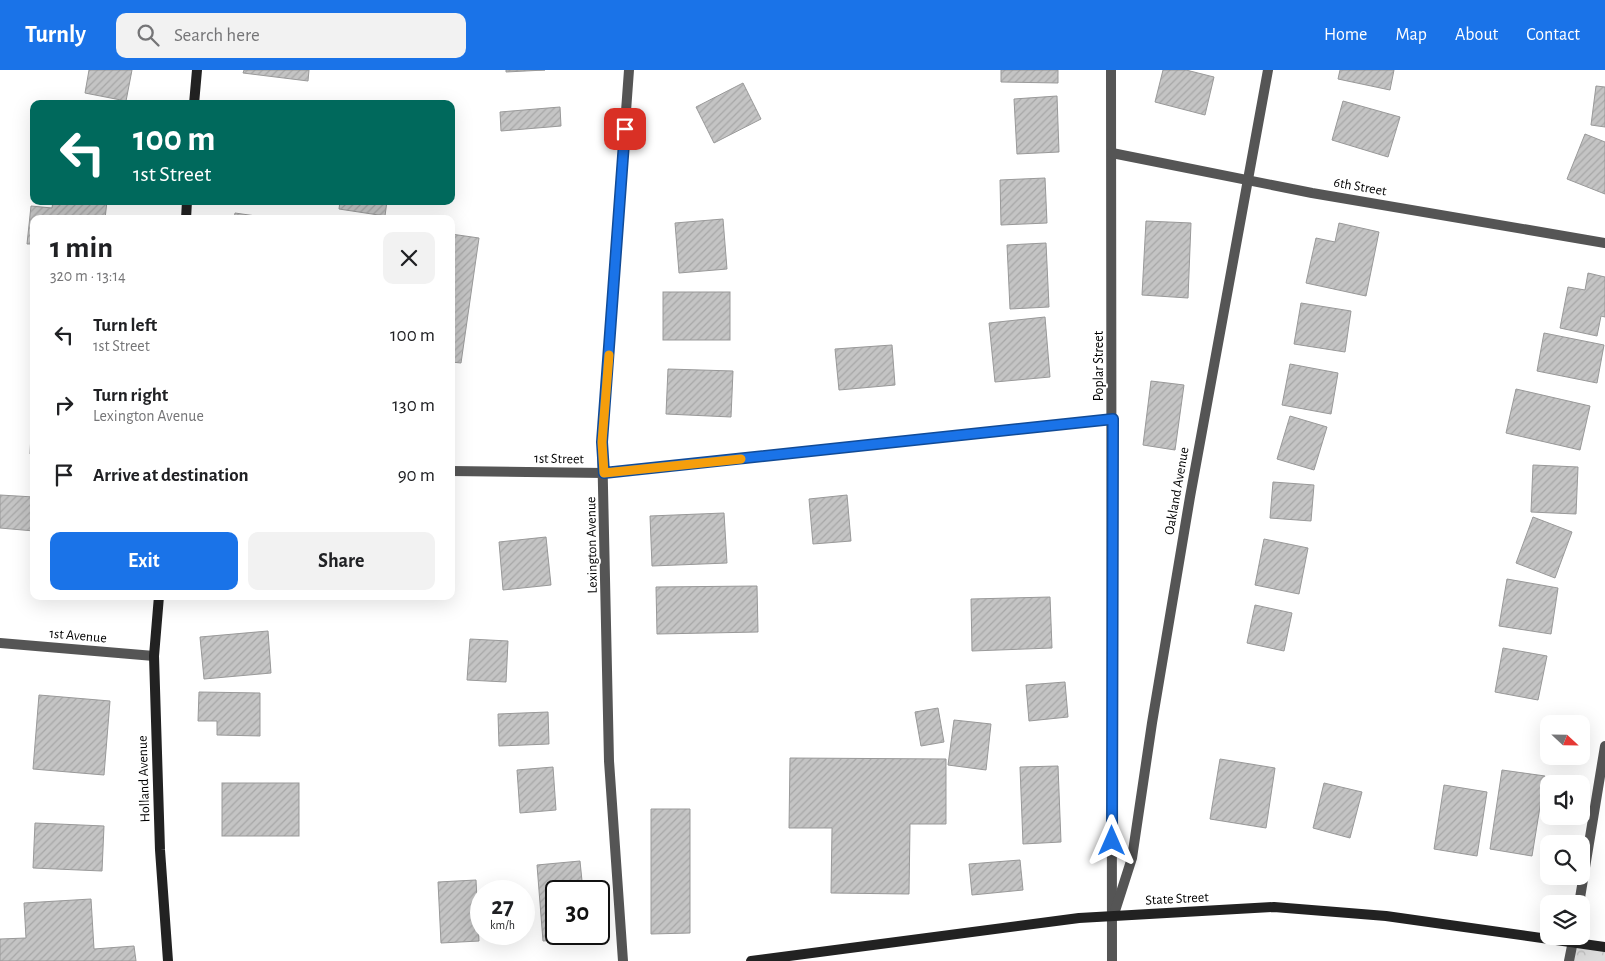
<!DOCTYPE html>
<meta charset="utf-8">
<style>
body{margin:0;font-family:"Alegreya Sans",sans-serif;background:#f2f2f2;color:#202124;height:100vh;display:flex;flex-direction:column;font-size:19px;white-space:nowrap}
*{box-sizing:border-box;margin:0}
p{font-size:16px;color:#757577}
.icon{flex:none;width:28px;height:28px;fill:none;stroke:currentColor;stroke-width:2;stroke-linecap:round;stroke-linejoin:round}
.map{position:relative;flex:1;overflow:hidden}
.panel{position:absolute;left:30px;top:145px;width:425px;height:385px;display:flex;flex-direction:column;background:#fff;border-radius:10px;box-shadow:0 5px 20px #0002}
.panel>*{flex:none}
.top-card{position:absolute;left:30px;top:30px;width:425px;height:105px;border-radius:10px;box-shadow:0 5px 20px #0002;background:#00695c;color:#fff;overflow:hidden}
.needle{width:32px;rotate:112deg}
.controls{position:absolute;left:1540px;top:645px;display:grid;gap:10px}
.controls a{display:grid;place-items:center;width:50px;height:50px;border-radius:10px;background:#fff;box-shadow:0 5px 20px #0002;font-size:25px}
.speed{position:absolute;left:470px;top:810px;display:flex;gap:10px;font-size:25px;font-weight:700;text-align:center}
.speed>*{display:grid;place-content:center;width:65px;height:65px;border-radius:50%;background:#fff;box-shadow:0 5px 20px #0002;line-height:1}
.speed small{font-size:12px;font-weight:400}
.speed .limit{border:2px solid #111;border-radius:8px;background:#fff;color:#111}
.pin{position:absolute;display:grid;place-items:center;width:42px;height:42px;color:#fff;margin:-21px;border-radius:10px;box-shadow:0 2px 8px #0006}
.me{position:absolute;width:55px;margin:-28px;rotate:0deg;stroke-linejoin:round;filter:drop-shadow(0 0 4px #0008)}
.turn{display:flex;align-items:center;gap:18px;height:105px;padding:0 20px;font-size:22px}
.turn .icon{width:65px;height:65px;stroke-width:2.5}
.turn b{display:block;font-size:35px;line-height:42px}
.round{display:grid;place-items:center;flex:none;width:52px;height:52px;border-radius:10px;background:#f2f2f2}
.summary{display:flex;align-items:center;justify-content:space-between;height:85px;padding:0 20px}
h1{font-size:30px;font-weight:600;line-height:38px}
.primary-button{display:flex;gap:10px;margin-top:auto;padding:10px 20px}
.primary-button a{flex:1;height:58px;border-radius:10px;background:#1a73e8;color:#fff;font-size:20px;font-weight:600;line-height:58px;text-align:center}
.primary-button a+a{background:#f2f2f2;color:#202124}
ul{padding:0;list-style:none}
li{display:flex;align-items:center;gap:15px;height:70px;padding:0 20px}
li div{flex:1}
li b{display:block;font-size:19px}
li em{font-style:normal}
header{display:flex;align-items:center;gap:30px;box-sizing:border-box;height:70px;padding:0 25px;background:#1a73e8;color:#fff}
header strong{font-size:24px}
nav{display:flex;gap:28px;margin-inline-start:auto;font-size:18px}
.search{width:350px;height:45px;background:#f2f2f2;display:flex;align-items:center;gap:12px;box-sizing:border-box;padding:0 18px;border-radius:10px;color:#757577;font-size:19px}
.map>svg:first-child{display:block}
.park{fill:url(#park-crowns)}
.building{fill:url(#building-hatch);stroke:#999}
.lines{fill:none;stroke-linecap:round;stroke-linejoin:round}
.street{stroke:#555;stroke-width:10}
.secondary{stroke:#222;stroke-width:10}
.route-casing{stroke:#114b97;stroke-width:12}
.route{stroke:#1a73e8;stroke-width:9}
.slow{stroke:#f59e0b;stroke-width:9}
.labels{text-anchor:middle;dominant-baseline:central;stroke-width:4;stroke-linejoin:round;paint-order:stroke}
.street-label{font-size:14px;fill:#000;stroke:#fff}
</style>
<header>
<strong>Turnly</strong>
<div class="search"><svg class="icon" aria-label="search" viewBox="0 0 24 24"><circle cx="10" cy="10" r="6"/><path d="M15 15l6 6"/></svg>Search here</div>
<nav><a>Home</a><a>Map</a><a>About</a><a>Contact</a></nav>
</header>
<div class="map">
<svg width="1605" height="891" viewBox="0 0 1605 891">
<defs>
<pattern id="park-crowns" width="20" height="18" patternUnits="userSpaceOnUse" patternTransform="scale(1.25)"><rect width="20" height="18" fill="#dcdcdc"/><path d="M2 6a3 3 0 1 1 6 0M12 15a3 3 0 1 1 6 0" fill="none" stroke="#bbb"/></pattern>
<pattern id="building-hatch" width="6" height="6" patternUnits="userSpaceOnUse" patternTransform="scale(1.25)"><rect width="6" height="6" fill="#c4c4c4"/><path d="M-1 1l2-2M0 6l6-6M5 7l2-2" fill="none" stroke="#a7a7a7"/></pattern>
</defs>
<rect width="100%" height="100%" fill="#fff"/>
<!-- park -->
<polygon class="park" points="1573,871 1605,877 1605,891 1570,891"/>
<!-- building -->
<g class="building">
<polygon points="89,0 132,0 126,31 85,23"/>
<polygon points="244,0 309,0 308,11 243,3"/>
<polygon points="506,0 545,0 506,2"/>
<polygon points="1001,0 1058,0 1058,13 1001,12"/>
<polygon points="1163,0 1186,0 1214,7 1205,45 1155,32"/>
<polygon points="1340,0 1394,0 1390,20 1338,9"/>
<polygon points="743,13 761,49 714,73 696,37"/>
<polygon points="1596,16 1605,17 1605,57 1591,55"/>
<polygon points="1057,26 1059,82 1017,84 1014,29"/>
<polygon points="1343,31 1400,47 1388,87 1332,70"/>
<polygon points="560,37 561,56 501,61 500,42"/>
<polygon points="1585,64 1605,72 1605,124 1567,109"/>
<polygon points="1045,108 1047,153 1001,155 1000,110"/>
<polygon points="53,131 107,131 105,149 34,149 34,174 27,174 31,136 52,138"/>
<polygon points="340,131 387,131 385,146 339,139"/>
<polygon points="235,143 277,149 234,149"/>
<polygon points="723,149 727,199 679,203 675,153"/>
<polygon points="1146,151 1191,153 1188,228 1142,225"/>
<polygon points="1339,153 1379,162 1366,226 1306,213 1316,168 1335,172"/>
<polygon points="451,164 479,168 461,293 451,292"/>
<polygon points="1046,173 1049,237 1010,239 1007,175"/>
<polygon points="1588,203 1605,207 1605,247 1601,246 1597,266 1560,258 1568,217 1585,220"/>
<rect x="663" y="222" width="67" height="48"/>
<polygon points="1301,233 1351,241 1345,282 1294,274"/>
<polygon points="1045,247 1050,307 995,312 989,253"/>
<polygon points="1544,263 1604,275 1597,313 1537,301"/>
<polygon points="892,275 895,315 839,320 835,279"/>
<polygon points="1290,294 1338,303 1331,344 1282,335"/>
<polygon points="668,299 733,301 731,347 666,344"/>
<polygon points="1151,311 1184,315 1175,380 1143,375"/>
<polygon points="1516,319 1590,336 1580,380 1506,363"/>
<polygon points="1290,346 1327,357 1314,400 1277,389"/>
<polygon points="31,364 34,364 34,384 30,384"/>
<polygon points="1533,395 1578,397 1576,444 1531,442"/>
<polygon points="1273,412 1314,415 1311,451 1270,448"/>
<polygon points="0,425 34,427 34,461 0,458"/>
<polygon points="847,425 851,471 813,474 809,429"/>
<polygon points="724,443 727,493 652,496 650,446"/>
<polygon points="1533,447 1572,462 1555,508 1516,493"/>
<polygon points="546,467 551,515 503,520 499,472"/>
<polygon points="1264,469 1308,478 1299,524 1255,515"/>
<polygon points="1507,509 1558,518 1551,564 1499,556"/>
<polygon points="757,516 758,562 657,564 656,517"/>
<polygon points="1050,527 1052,578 972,581 971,529"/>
<polygon points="1255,535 1292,543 1284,581 1247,573"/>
<polygon points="268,561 271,603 204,609 200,567"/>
<polygon points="470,569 508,571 506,612 467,610"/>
<polygon points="1503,578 1547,586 1538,630 1495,622"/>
<polygon points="1065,612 1068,647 1029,651 1026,615"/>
<polygon points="199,622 260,623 260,666 217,665 217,651 198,651"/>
<polygon points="39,625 110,631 104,705 33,699"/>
<polygon points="938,638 944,672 921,676 915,642"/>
<polygon points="548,642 549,674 499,676 498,644"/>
<polygon points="954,650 991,654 986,700 948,695"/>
<polygon points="790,688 946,689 946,754 910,754 909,824 831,823 832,758 789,758"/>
<polygon points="1220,689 1275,698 1266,758 1210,749"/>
<polygon points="1058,696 1061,772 1023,774 1020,697"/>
<polygon points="553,697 556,740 520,743 517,700"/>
<polygon points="1502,700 1545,706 1532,786 1490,779"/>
<rect x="222" y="713" width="77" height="53"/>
<polygon points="1324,713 1362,722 1350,768 1313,758"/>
<polygon points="1444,715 1487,722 1477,786 1434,779"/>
<polygon points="651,739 690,739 690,863 651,864"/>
<polygon points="35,753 104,756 102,801 33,798"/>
<polygon points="1020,790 1023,820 972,825 969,794"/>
<polygon points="580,791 583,821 556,821 556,864 586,864 586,868 543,871 537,795"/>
<polygon points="476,810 479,871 441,873 438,812"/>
<polygon points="91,829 94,879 134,876 136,891 0,891 0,869 26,868 24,833"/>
</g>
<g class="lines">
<!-- street -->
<g class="street">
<polyline points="1111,0 1112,891"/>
<polyline points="1112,83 1312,123 1605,173"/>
<polyline points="451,401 604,403 1113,349"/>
<polyline points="0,573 154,586"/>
<polyline points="1579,834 1605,676"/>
<polyline points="1115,841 1132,788 1152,653 1190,427 1268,0"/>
<polyline points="623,891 609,691 602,372 629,0"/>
<polyline points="1569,891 1574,866"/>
</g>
<!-- secondary -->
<g class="secondary">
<polyline points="194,34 197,0"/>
<polyline points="186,149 187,131"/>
<polyline points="159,526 154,586 160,780 168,891"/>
<polyline points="751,891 1079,848 1274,837 1386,846 1605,877"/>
</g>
</g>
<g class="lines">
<defs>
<polyline id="route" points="625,59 602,372 604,403 1113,349 1112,771"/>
</defs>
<!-- route casing -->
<use href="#route" class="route-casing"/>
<!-- route -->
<use href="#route" class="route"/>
<!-- slow -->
<polyline class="slow" points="609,285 602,372 604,403 741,389"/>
</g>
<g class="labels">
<!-- street labels -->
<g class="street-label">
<text transform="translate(1360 117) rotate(10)">6th Street</text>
<text transform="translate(1099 296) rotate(-90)">Poplar Street</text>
<text transform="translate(559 389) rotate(1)">1st Street</text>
<text transform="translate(1177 421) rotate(-80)">Oakland Avenue</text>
<text transform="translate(592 475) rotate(-91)">Lexington Avenue</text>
<text transform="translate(78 566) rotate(5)">1st Avenue</text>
<text transform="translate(144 709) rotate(-92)">Holland Avenue</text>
<text transform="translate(1177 829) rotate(-3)">State Street</text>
</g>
</g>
</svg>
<div class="controls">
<a><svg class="needle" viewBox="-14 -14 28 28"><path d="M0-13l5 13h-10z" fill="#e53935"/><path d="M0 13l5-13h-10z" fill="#757577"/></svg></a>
<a><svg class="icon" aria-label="sound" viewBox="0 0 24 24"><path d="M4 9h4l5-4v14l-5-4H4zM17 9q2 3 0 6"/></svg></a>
<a><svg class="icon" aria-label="search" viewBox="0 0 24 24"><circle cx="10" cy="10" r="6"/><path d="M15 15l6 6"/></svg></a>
<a><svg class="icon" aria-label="layers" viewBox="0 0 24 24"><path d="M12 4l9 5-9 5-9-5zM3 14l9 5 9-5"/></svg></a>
</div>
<div class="speed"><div>27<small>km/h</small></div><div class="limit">30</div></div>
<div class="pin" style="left:625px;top:59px;background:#d93025"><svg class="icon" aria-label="arrive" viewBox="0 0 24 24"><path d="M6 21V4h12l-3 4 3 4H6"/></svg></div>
<svg class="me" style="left:1112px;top:771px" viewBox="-20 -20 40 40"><path d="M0-17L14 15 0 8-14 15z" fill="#1a73e8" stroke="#fff" stroke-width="4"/></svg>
<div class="top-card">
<div class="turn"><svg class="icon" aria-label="left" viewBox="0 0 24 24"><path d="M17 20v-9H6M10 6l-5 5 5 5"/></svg><div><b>100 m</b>1st Street</div></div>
</div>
<section class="panel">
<div class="summary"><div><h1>1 min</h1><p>320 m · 13:14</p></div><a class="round"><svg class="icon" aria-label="close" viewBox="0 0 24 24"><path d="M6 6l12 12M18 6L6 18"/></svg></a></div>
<ul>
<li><svg class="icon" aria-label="left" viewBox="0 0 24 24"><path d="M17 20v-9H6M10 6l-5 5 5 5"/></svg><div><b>Turn left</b><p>1st Street</p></div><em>100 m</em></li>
<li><svg class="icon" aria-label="right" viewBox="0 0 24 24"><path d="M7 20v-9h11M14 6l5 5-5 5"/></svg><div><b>Turn right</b><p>Lexington Avenue</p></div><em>130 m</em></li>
<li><svg class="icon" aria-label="arrive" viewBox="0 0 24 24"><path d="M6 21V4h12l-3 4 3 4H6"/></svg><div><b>Arrive at destination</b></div><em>90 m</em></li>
</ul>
<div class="primary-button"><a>Exit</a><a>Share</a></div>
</section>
</div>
